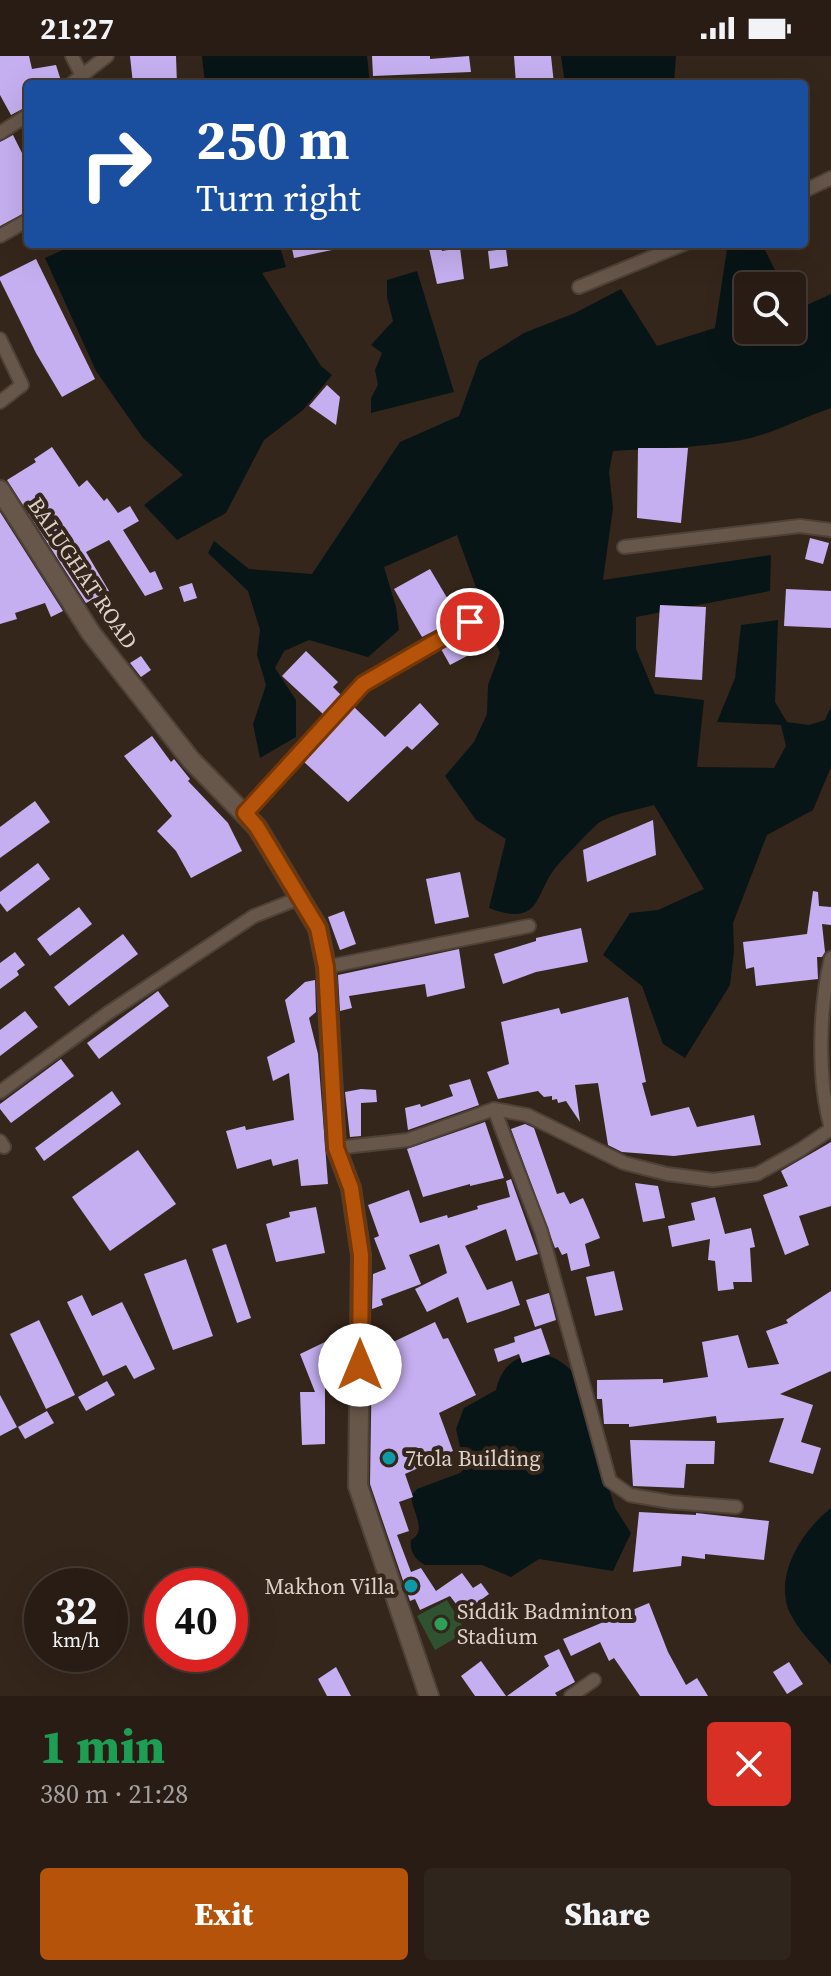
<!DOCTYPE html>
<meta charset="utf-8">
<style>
body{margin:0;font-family:"Source Serif 4",serif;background:#30251d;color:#f1f3f6;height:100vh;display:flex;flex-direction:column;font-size:30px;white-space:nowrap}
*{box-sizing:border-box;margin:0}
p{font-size:26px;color:#a5a1a0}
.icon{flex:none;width:44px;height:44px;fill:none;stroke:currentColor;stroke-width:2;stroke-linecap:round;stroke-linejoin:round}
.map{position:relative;height:1640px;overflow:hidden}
.details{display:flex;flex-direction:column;background:#281c14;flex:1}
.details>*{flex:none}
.guide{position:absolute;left:24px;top:24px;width:784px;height:168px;border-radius:8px;box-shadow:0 8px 32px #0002,0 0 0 2px #443a34;background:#1a4fa0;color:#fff;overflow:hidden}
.buttons{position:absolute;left:734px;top:216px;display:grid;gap:16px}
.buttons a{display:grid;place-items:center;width:72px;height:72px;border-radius:8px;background:#281c14;box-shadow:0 8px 32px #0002,0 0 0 2px #443a34;font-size:40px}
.speed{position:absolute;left:24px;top:1512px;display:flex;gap:16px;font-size:40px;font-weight:700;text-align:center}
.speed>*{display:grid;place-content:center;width:104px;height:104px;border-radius:50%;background:#281c14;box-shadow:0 8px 32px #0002,0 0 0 2px #443a34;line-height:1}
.speed small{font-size:20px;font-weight:400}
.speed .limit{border:12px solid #d22;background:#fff;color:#111}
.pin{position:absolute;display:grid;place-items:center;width:68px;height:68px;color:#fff;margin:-34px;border:4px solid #fff;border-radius:50%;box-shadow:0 2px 8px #0007}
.me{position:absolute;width:88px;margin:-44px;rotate:0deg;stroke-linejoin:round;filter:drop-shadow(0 0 6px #0008)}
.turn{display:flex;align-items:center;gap:28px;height:168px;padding:0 40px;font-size:36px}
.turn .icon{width:104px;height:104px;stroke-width:2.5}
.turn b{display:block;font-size:56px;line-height:68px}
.round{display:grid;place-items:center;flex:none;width:84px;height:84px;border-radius:8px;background:#30251d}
.headline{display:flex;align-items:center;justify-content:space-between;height:136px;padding:0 40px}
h1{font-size:48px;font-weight:800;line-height:60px;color:#1e9e55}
.button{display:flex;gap:16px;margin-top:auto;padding:16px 40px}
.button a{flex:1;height:92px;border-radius:8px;background:#b45309;color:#fff;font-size:32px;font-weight:800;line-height:92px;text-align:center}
.button a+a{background:#30251d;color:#f1f3f6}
.status{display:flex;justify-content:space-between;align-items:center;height:56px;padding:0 40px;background:#281c14;direction:ltr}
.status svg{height:22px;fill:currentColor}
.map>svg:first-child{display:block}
.green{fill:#2f5331}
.water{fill:#081516}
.building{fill:#c5aff0}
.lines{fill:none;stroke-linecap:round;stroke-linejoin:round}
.street-casing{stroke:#4e4238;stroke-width:16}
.secondary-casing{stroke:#4e4238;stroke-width:22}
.street{stroke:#67564a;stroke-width:12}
.secondary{stroke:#67564a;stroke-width:18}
.route-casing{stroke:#753606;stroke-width:20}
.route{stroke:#b45309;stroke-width:14}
.culture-dot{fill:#0f9aa8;stroke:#35261b;stroke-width:3}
.leisure-dot{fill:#2e9e5b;stroke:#35261b;stroke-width:3}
.labels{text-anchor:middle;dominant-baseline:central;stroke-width:8;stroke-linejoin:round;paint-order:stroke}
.street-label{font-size:22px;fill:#dcd2cb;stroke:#35261b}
.poi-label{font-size:22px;fill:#dcd2cb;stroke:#35261b;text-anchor:start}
</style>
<div class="status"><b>21:27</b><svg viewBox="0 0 49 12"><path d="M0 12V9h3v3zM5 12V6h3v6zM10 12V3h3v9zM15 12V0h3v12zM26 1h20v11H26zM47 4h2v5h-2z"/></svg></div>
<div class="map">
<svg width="831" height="1640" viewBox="0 0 831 1640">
<rect width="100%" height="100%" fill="#35261b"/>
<!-- green -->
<polygon class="green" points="447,1544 466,1576 435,1594 417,1560"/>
<!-- water -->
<g class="water">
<polygon points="202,0 367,0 370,28 205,28"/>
<polygon points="561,0 676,0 674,28 565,28"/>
<polygon points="76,188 279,188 286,211 262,217 321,310 332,319 303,354 264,384 226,457 177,484 144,449 183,419 143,382 96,315 45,202"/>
<path d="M 740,188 L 762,188 L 783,230 L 748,230 L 748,274 L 792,274 L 792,247 L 796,254 L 831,238 L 831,352 C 799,363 771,379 737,385 C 697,392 654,392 613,395 L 609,416 L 613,452 L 603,524 L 771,499 L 770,535 L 636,561 L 636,593 L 655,638 L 704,644 L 697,711 L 774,712 L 786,690 L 781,669 L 717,666 L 735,622 L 741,569 L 778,564 L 775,646 L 787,666 L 809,669 L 825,664 L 831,651 L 831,711 L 813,754 L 767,779 L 733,867 L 734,895 L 730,929 L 685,1002 L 663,988 L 642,930 L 603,899 L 630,857 L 658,854 L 704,833 L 654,749 C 637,754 615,757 600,766 C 597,767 560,806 556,811 C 534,838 542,872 489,852 L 506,783 L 476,764 L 445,720 L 474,686 L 487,658 L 488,629 L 500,597 L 457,479 L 384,511 L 396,551 L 399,574 L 368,601 L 309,584 L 284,595 L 275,612 L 296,644 L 296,681 L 260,702 L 253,668 L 266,629 L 257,599 L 260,574 L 248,535 L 208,497 L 214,485 L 249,513 L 312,518 L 400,386 L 459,360 L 479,305 L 524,277 L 575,257 L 621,233 L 657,290 L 715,272 L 727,193 Z"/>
<polygon points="417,215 454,336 371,357 371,342 378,329 375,314 382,297 371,289 393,265 387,241 387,224"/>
<path d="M 530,1297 C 549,1298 558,1302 572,1315 L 615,1452 L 631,1477 L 613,1515 L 539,1503 L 511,1521 L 482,1509 L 425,1509 C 416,1504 409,1496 411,1484 C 428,1475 412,1455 411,1440 L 417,1433 L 460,1417 L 465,1412 L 456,1373 L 464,1352 L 496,1334 C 501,1313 510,1305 530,1297 Z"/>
<path d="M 831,1452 L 831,1609 C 817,1592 798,1575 789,1555 C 774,1518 803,1474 831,1452 Z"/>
</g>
<!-- building -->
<g class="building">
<polygon points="0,0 29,0 32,13 56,9 62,28 28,28 28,50 11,59 0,39"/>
<polygon points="130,0 176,0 177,28 133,28"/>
<polygon points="372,0 430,0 430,3 469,0 471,16 373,20"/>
<polygon points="514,0 551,0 554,28 516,28"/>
<polygon points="13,79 28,109 28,155 0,170 0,86"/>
<polygon points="291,188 332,188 332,194 294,202"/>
<polygon points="428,188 441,188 442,195 460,192 464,223 437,228"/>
<polygon points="506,193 508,210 490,213 488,195"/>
<polygon points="36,203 95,323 62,341 36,297 0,224 0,221"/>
<polygon points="327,329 340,341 336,369 309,350"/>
<polygon points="52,391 79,431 87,424 104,445 107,442 118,457 130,450 139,465 123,474 150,517 155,515 163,533 145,540 109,484 86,496 109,535 86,547 7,424 36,406 34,403"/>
<polygon points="638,392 688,392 681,467 637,462"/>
<polygon points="0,456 63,555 51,561 45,547 15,557 17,563 0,568"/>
<polygon points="810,482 829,487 823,508 805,503"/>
<polygon points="430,513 459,562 422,581 394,533"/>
<polygon points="192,527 197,542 184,546 179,531"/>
<polygon points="786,533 831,535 831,572 784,570"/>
<polygon points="660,549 706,551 702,624 655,621"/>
<polygon points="474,574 484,591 450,609 441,593"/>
<polygon points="306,595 338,626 333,631 341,639 323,658 282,620"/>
<polygon points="141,600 151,614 141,621 130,607"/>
<polygon points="420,647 439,668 412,694 407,690 348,746 304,706 354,651 385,681"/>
<polygon points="152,680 171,706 174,703 190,723 188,725 228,767 242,795 191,822 176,795 157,775 172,760 124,700"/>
<polygon points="35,745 50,766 0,802 0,771"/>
<polygon points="653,764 656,799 587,826 583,794"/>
<polygon points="38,807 50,823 7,856 0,847 0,836"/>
<polygon points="460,816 469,861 435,868 426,823"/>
<polygon points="813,835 818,836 819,850 831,851 831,869 822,868 825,896 822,901 817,901 818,923 756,930 754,911 746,913 743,886 807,878"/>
<polygon points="79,851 92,868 50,900 37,883"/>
<polygon points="344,855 356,888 340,894 328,861"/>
<polygon points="581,872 588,906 536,916 503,928 494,898 536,885 536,882"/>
<polygon points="123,878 138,898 69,950 54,931"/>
<polygon points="459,893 465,932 427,941 425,928 349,940 352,952 340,955 338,919"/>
<polygon points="15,896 25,909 17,915 19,919 0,933 0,907"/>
<polygon points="315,924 316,956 309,962 318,998 328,1128 301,1130 298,1103 273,1110 271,1103 237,1113 226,1075 245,1070 246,1074 294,1064 289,1017 273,1025 267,1001 295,986 285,944 305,926"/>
<polygon points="158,935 169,950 99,1003 87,987"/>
<polygon points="628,941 646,1026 642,1027 651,1060 689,1051 697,1071 754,1059 761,1089 674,1100 622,1096 608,1089 598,1027 575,1029 580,1066 566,1045 558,1047 557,1043 552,1044 552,1040 544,1041 538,1035 498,1043 487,1016 509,1008 501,966 559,952 561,958"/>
<polygon points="25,955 38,971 0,1000 0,974"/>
<polygon points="61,1003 74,1020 11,1067 0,1053 0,1048"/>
<polygon points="470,1023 479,1049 408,1074 405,1052 420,1048 421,1051 453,1040 449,1029"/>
<polygon points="361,1033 376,1034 377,1046 361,1047 361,1080 350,1081 345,1036"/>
<polygon points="112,1035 121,1048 44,1105 35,1092"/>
<polygon points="485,1066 504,1122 470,1130 470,1128 423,1141 407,1093"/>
<polygon points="525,1068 534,1072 557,1138 564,1136 570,1148 583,1142 588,1153 600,1182 585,1188 590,1210 571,1215 567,1197 562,1199 558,1191 555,1192 511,1073"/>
<polygon points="831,1086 831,1150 799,1160 809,1189 785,1199 763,1139 788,1130 781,1115"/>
<polygon points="138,1094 176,1148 110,1195 72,1141"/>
<polygon points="511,1123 538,1198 516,1205 506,1173 465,1190 487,1234 512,1225 520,1249 467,1267 458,1241 427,1256 415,1233 447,1217 439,1188 409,1199 421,1228 381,1243 383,1249 372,1253 373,1218 386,1213 374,1182 379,1180 368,1149 409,1134 420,1167 447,1159 448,1162 478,1153 477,1150 510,1141 506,1125"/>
<polygon points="635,1127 658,1130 665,1162 643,1166"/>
<polygon points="715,1141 725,1178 751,1172 755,1191 750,1192 752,1226 733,1226 734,1233 718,1235 715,1205 708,1204 710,1183 672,1191 668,1170 695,1164 691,1147"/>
<polygon points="316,1151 325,1197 276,1206 266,1168 290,1161 289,1156"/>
<polygon points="226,1188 251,1262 237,1267 212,1193"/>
<polygon points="186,1203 213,1280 173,1294 144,1218"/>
<polygon points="614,1215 623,1254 595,1260 586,1221"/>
<polygon points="831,1235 831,1315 780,1338 813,1349 801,1386 821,1392 813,1418 769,1406 784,1362 717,1367 716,1360 629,1371 629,1368 604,1368 602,1343 597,1343 597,1324 663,1323 663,1327 708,1321 702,1286 738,1279 748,1312 779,1308 766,1275 788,1267 786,1264"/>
<polygon points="549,1237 556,1264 535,1271 526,1244"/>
<polygon points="82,1239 92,1260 122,1246 155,1313 134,1323 126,1309 103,1320 67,1246"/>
<polygon points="39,1264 75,1339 46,1353 10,1278"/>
<polygon points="435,1266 443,1283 448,1282 476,1339 439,1357 453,1395 426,1406 427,1408 405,1418 413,1441 399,1446 409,1475 397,1479 411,1516 421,1512 436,1535 462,1517 473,1532 481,1527 489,1538 463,1557 450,1540 420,1554 415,1543 410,1545 370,1428 372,1296"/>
<polygon points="541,1272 550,1298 522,1307 519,1298 498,1306 494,1293 515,1286 514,1281"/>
<polygon points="325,1286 325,1388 302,1389 300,1336 315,1336 300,1298"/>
<polygon points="107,1325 115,1339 86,1355 78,1341"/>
<polygon points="0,1339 17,1371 0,1380"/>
<polygon points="47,1355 54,1367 25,1383 18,1371"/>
<polygon points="630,1384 715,1385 714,1408 686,1408 684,1432 633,1430"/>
<polygon points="639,1456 696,1459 696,1457 769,1465 764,1504 705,1498 705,1503 682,1500 681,1510 633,1516"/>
<polygon points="649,1547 668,1596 686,1629 697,1622 708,1640 640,1640 614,1602 609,1605 600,1586 571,1600 563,1583"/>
<polygon points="559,1593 575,1626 555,1637 557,1640 507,1640 549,1610 544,1600"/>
<polygon points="481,1605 506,1640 475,1640 461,1620"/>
<polygon points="789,1606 803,1628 787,1638 773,1616"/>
<polygon points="336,1611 351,1640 327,1640 318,1623"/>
</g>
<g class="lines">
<defs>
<g id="street">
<polyline points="72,0 82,20"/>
<polyline points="71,28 107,0"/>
<polyline points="0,77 28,59"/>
<polyline points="804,135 831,122"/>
<polyline points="0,180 28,164"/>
<polyline points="579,231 684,188"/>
<polyline points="0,283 22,329 0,346"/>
<polyline points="624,491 800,470 831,474"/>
<polyline points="245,757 363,628 470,566"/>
<path d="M 831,902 C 819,952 817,1023 831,1072"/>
<polyline points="326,911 529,870"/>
<polyline points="0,1036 108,957 254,860 300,842"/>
<polyline points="494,1053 541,1175 610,1425 630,1439 671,1446 736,1451"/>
<polyline points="0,1085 4,1091"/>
<polyline points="336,1092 408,1084 494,1053 527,1059 624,1107 667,1118 713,1124 757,1118 800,1094 831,1073"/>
<polyline points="571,1640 594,1624"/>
</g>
<polyline id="secondary" points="0,434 91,577 191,704 257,771 318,872 326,911 336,1092 351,1132 361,1199 358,1430 429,1640"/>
</defs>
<!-- street casing -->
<use href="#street" class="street-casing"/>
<!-- secondary casing -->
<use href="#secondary" class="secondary-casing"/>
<!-- street -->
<use href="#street" class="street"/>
<!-- secondary -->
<use href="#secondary" class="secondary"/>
</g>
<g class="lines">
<defs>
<polyline id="route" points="360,1309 361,1199 351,1132 336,1092 326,911 318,872 257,771 245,757 363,628 470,566"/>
</defs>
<!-- route casing -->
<use href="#route" class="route-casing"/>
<!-- route -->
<use href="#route" class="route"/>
</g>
<!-- markers -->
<g class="culture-dot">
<circle cx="389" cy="1402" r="8"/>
<circle cx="411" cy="1530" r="8"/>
</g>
<circle class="leisure-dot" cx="441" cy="1568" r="8"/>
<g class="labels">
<!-- street labels -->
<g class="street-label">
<text transform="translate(83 517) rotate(56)">BALUGHAT ROAD</text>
</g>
<!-- poi labels -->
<g class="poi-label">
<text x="405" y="1402">7tola Building</text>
<text x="395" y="1530" text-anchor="end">Makhon Villa</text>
<text x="457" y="1555">Siddik Badminton<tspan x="457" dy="25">Stadium</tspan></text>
</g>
</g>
</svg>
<div class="buttons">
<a><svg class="icon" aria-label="search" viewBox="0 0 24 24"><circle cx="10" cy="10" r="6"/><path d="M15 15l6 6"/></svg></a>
</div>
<div class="speed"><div>32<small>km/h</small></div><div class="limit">40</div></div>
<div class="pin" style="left:470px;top:566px;background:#d93025"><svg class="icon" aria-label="arrive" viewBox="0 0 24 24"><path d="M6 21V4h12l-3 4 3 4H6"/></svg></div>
<svg class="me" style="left:360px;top:1309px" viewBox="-20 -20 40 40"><circle r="19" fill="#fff"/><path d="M0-13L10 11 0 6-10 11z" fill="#b45309"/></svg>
<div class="guide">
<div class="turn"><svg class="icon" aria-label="right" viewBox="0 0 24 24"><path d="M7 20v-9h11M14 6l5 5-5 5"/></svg><div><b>250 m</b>Turn right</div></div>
</div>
</div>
<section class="details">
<div class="headline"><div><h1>1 min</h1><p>380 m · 21:28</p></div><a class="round" style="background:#d93025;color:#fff"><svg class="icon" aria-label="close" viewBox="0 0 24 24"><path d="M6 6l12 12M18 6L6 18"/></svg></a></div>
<div class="button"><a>Exit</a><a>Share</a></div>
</section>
